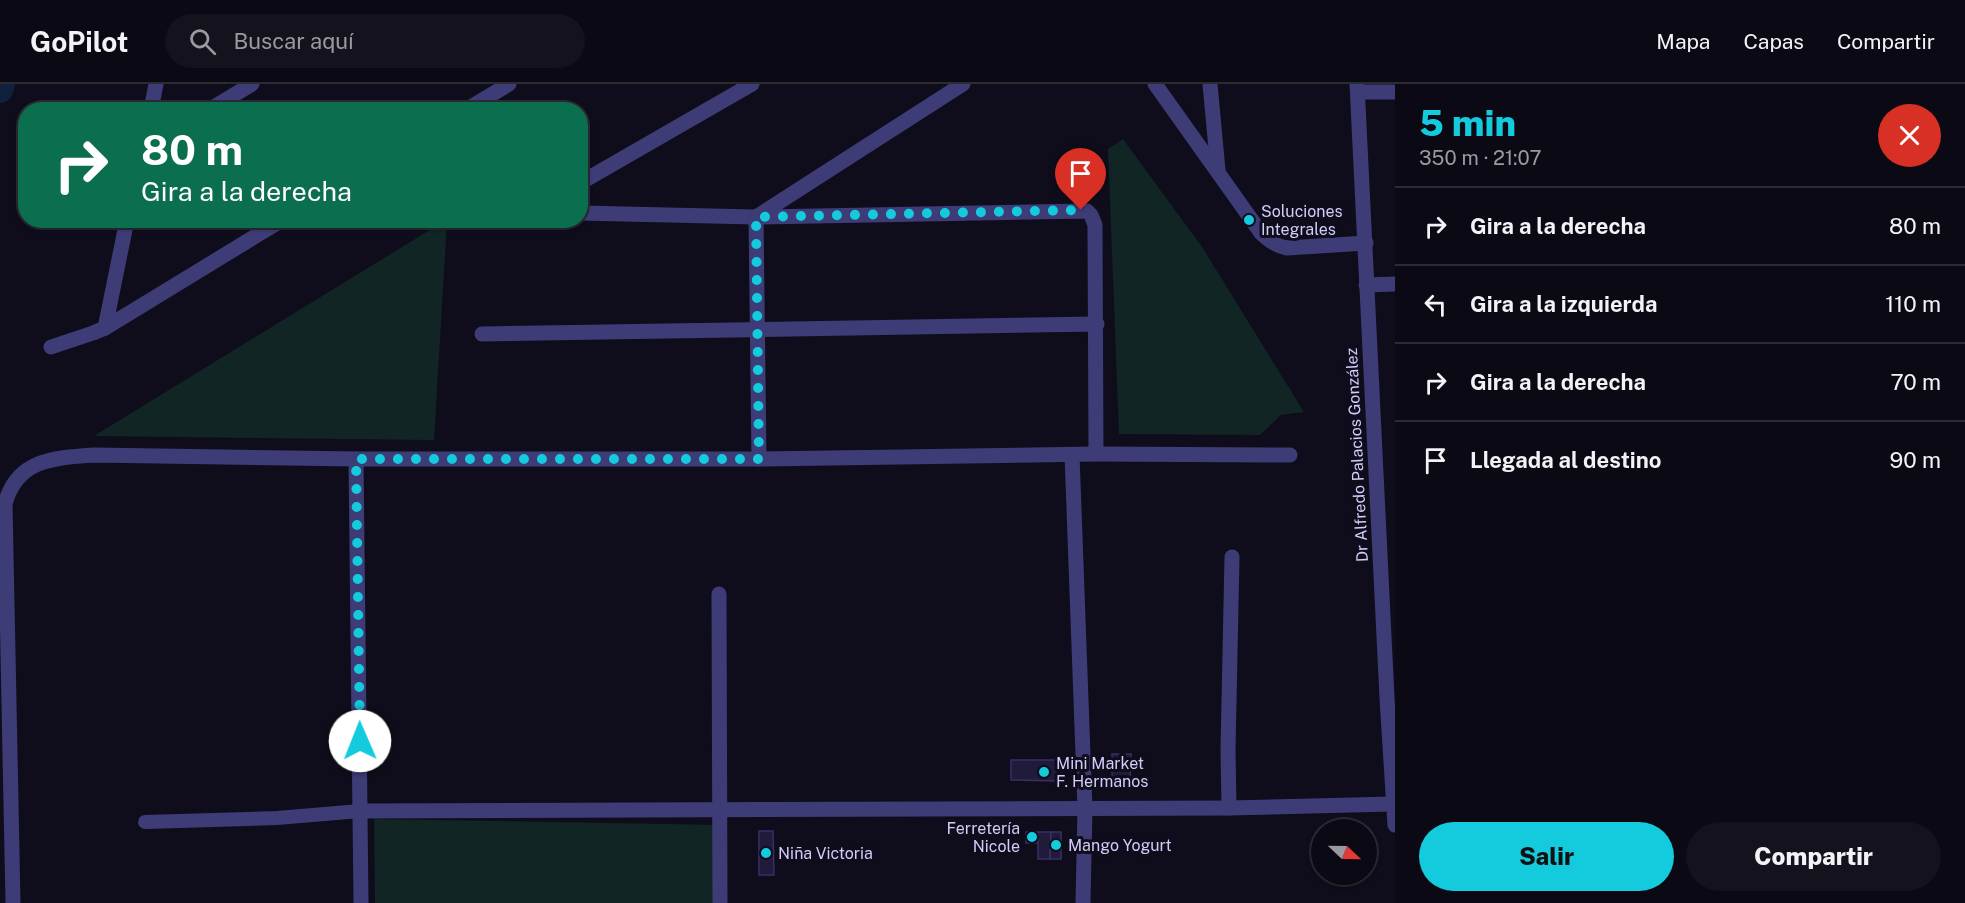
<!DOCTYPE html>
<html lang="es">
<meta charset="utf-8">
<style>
body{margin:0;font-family:"Public Sans",sans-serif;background:#14131d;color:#f1f3f6;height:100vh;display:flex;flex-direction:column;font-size:22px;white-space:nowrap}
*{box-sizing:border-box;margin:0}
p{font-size:20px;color:#9a9aa0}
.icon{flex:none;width:33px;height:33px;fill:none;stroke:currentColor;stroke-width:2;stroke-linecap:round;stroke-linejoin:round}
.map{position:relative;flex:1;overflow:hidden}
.drawer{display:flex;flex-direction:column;background:#0b0a14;width:570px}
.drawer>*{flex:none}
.hud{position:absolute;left:18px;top:18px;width:570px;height:126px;border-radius:24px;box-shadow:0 2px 4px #0004,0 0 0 2px #2b2b34;background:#0b6e4f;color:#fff;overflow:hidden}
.needle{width:39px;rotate:112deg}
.controls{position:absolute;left:1311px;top:735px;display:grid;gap:12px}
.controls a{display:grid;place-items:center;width:66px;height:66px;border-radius:50%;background:#0b0a14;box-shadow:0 2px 4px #0004,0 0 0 2px #2b2b34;font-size:30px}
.pin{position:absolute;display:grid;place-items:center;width:51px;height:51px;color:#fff;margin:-62px -26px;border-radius:50% 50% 50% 0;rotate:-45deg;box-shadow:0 0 6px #0007}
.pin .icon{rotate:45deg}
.me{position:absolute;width:66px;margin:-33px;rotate:359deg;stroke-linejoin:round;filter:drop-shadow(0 0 4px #0008)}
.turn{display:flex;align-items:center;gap:21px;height:126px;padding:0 24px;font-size:27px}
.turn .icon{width:78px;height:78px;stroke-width:2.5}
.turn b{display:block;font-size:42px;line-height:51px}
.round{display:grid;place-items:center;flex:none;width:63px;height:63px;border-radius:32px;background:#14131d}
.head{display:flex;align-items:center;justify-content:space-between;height:102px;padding:0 24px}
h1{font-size:36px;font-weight:800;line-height:45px;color:#14cbde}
.primary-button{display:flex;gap:12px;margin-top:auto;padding:12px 24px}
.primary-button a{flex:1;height:69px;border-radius:36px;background:#14cbde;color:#111;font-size:24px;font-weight:800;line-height:69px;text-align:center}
.primary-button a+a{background:#14131d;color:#f1f3f6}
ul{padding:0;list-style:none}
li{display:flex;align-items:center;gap:18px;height:78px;padding:0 24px;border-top:2px solid #2b2b34}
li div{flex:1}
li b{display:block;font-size:22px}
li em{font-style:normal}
header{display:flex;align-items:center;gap:36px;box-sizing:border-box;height:84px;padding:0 30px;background:#0b0a14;border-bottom:2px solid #2b2b34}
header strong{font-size:28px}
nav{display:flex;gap:33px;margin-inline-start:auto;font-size:21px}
.search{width:420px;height:54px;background:#14131d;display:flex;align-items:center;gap:15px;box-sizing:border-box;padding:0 21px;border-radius:33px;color:#9a9aa0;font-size:22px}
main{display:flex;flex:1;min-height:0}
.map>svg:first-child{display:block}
.green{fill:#112524}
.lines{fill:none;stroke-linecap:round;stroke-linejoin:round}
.canal{stroke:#0f213d;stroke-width:26}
.building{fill:#211b3b;stroke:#392f65;stroke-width:1.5}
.lane{stroke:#3e3c76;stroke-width:14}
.street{stroke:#3e3c76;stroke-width:15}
.route{stroke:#14cbde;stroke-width:10;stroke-dasharray:0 18}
.poi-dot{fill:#14cbde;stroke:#0f0d1b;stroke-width:2}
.labels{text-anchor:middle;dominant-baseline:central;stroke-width:6;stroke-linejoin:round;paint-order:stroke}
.poi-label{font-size:16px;fill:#d1ccfa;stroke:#0f0d1b;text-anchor:start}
.street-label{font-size:16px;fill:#d1ccfa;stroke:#0f0d1b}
</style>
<header>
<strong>GoPilot</strong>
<div class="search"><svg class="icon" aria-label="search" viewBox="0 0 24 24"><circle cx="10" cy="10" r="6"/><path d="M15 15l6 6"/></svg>Buscar aquí</div>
<nav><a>Mapa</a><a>Capas</a><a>Compartir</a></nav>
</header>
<main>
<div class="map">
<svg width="1395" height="819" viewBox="0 0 1395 819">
<rect width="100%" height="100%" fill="#0f0d1b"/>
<!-- green -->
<g class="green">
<polygon points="1123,55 1202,163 1304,328 1281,331 1260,351 1119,350 1108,65"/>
<polygon points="446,136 447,137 434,356 94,352"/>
<polygon points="374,735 721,741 720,819 375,819"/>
</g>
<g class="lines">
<!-- canal -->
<polyline class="canal" points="0,6 2,0"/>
</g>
<!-- building -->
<g class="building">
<polygon points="1112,670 1131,670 1130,698 1112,698"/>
<polygon points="1011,676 1056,676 1056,697 1011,696"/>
<polygon points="759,747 773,747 774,791 759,791"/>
<rect x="1026" y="748" width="12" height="11"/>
<polygon points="1038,748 1051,748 1050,775 1038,775"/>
<polygon points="1051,748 1061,748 1061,775 1050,775"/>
</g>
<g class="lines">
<!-- lane -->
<polyline class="lane" points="145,738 277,734 360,727"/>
<!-- street -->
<g class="street">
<path d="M 1155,0 L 1261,149 C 1269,157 1276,162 1287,164 L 1366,159"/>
<polyline points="1210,0 1218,86"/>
<polyline points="1357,0 1387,614 1395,741"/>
<polyline points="1358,8 1395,8"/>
<polyline points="151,26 156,0"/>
<polyline points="209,26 252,0"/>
<polyline points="466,26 509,0"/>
<polyline points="580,99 752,0"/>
<polyline points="580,129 756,133 1087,127 1091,131 1095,141 1096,370"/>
<polyline points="756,133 963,0"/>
<polyline points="756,133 759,375"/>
<polyline points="1366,201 1395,200"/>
<polyline points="105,244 127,136"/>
<polyline points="482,250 1097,240"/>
<polyline points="51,263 93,249 105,244 282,136"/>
<polyline points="1072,371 1085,725 1083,819"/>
<polyline points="356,375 361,819"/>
<polyline points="719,510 720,819"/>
<polyline points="1229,724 1228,666 1232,473"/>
<polyline points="360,727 1229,724 1393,720"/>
<path d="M 13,819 L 5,420 C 17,375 54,374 94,371 L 356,375 L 759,375 L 1096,370 L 1290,371"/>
</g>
</g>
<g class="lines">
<!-- route -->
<polyline class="route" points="360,657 356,375 759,375 756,133 1081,126"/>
</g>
<!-- markers -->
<g class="poi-dot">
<circle cx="1249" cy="136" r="6"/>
<circle cx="1044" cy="688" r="6"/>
<circle cx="1032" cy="753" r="6"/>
<circle cx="1056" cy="761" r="6"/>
<circle cx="766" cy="769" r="6"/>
</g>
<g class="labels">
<!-- poi labels -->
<g class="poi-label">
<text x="1261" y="127">Soluciones<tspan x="1261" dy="18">Integrales</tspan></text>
<text x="1056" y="679">Mini Market<tspan x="1056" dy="18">F. Hermanos</tspan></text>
<text x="1020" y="744" text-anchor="end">Ferretería<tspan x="1020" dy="18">Nicole</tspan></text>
<text x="1068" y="761">Mango Yogurt</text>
<text x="778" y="769">Niña Victoria</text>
</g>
<!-- street labels -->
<g class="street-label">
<text transform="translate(1357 371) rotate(-93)">Dr Alfredo Palacios González</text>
</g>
</g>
</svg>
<div class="controls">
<a><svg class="needle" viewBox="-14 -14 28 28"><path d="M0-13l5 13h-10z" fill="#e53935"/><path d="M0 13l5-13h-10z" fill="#9a9aa0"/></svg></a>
</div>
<div class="pin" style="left:1081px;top:126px;background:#d93025"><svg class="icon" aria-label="arrive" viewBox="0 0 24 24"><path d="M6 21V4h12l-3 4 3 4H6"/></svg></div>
<svg class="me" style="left:360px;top:657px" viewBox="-20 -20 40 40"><circle r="19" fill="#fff"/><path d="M0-13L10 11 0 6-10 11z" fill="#14cbde"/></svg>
<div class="hud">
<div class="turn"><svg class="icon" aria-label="right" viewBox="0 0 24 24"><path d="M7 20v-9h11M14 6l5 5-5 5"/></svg><div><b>80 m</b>Gira a la derecha</div></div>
</div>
</div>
<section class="drawer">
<div class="head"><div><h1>5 min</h1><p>350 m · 21:07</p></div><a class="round" style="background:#d93025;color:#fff"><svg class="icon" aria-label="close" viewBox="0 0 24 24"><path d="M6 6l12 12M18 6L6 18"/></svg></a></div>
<ul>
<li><svg class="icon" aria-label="right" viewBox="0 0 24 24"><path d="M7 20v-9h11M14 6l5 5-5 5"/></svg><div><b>Gira a la derecha</b></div><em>80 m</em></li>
<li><svg class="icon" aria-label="left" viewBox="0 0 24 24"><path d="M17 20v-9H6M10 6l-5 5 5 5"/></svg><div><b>Gira a la izquierda</b></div><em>110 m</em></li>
<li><svg class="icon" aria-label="right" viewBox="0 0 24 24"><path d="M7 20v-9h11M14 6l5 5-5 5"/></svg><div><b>Gira a la derecha</b></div><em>70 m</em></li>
<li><svg class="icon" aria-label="arrive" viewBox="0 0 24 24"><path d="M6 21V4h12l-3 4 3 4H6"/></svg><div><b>Llegada al destino</b></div><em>90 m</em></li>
</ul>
<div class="primary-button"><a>Salir</a><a>Compartir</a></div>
</section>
</main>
